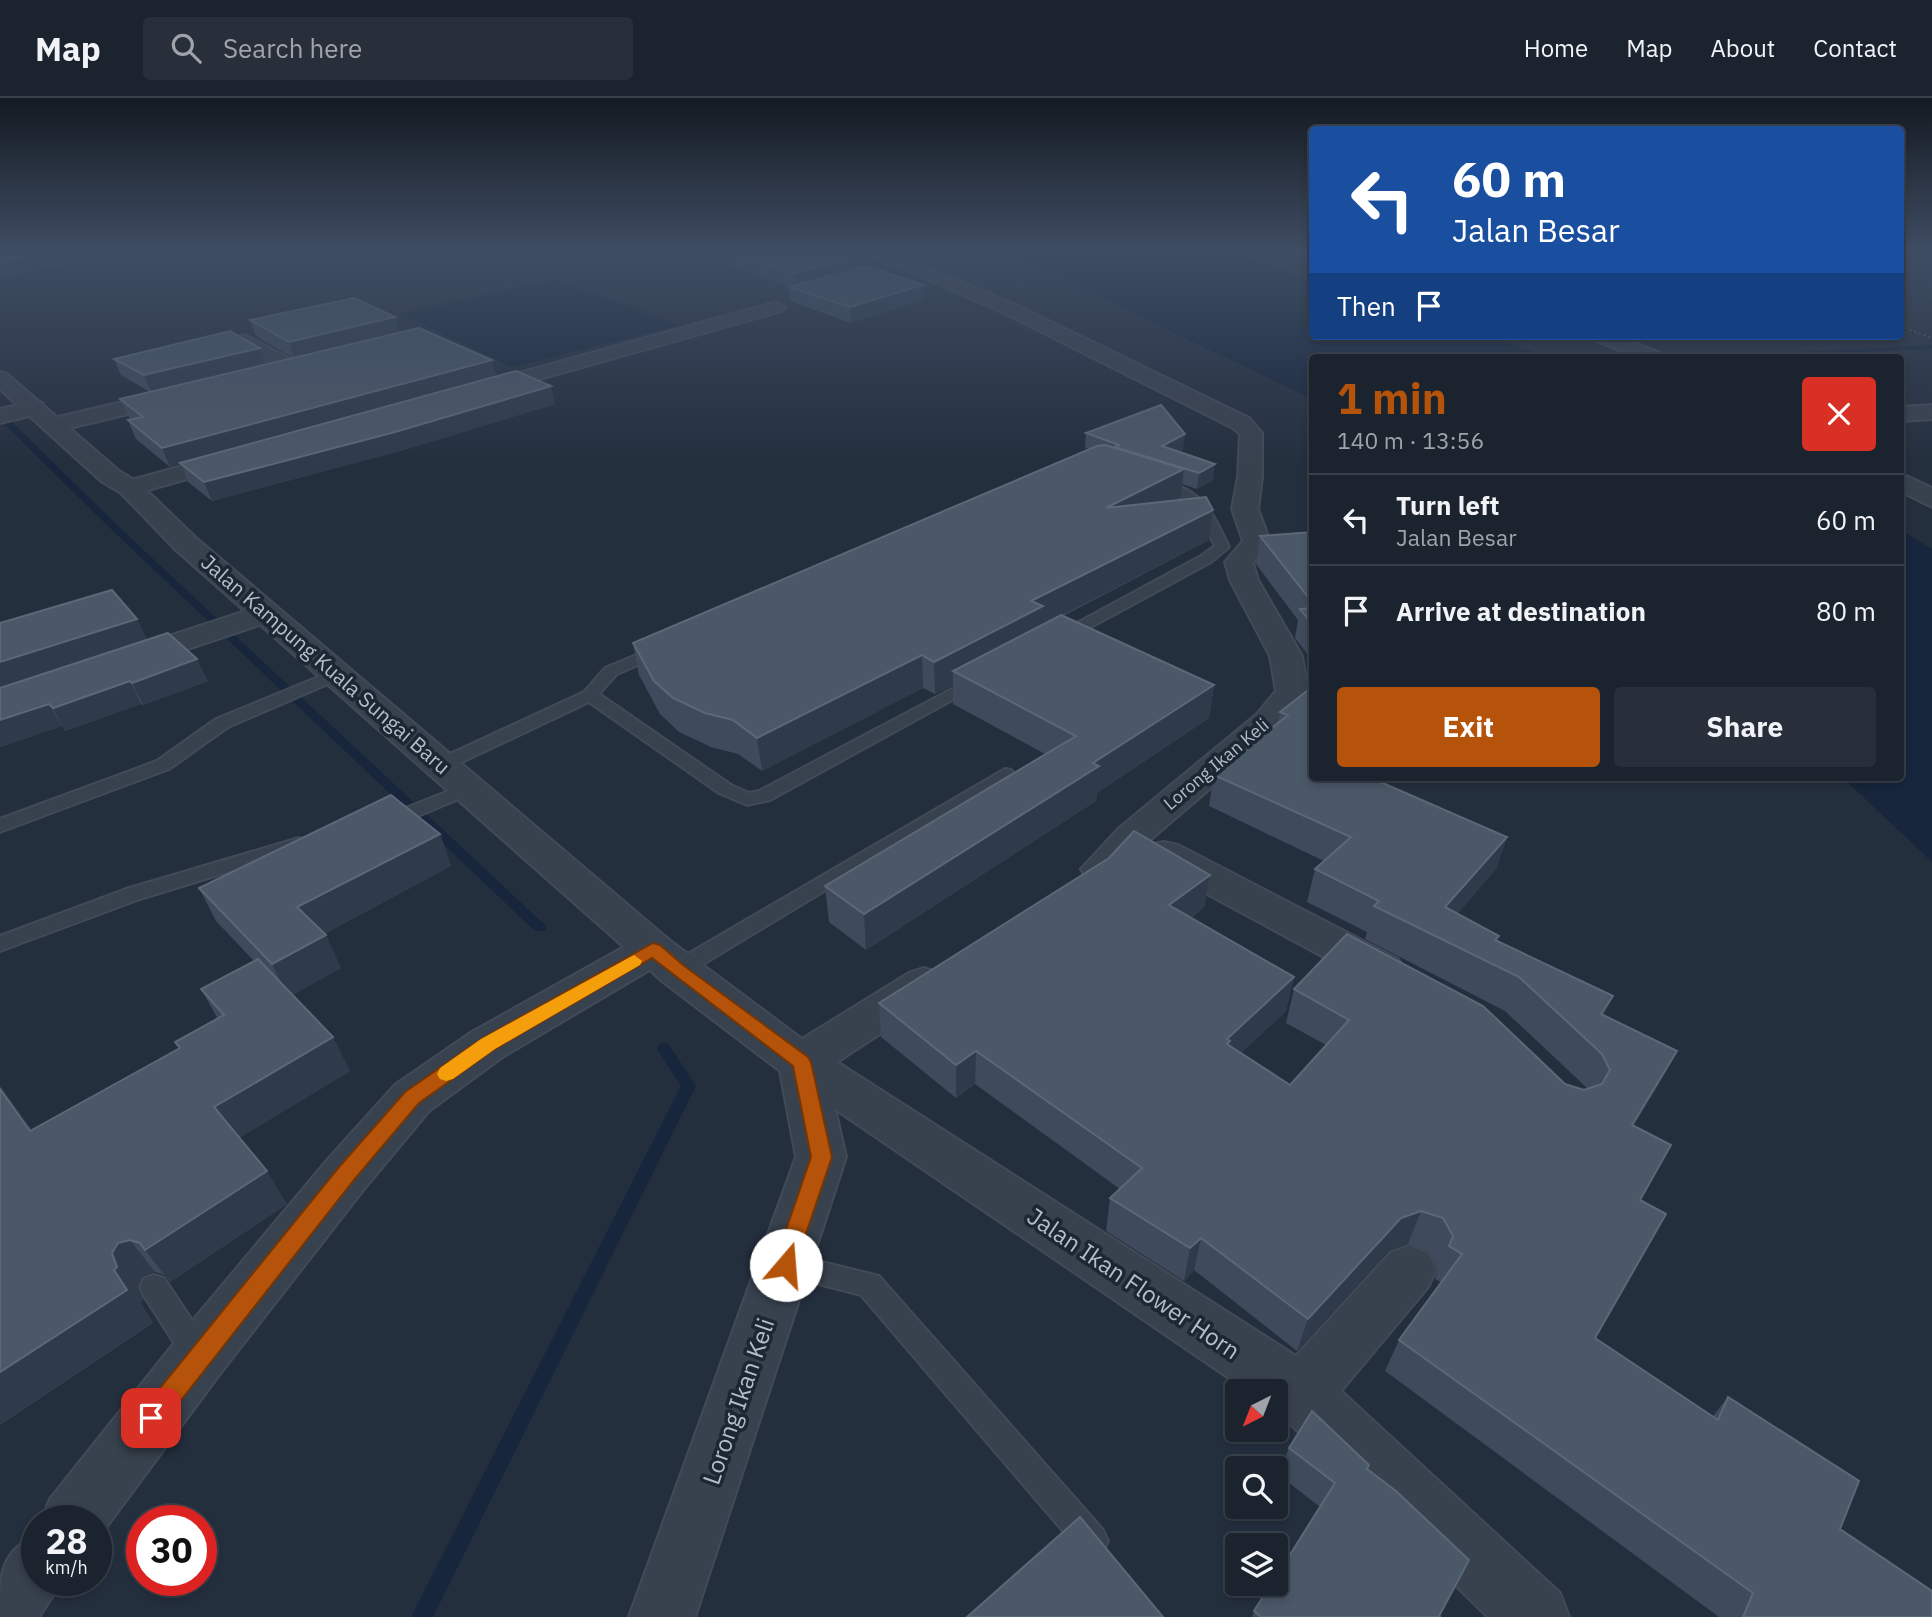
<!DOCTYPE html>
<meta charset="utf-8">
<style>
body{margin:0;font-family:"IBM Plex Sans",sans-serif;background:#282f3a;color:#f1f3f6;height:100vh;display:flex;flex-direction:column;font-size:26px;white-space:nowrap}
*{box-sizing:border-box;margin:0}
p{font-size:23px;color:#a0a4aa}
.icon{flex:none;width:38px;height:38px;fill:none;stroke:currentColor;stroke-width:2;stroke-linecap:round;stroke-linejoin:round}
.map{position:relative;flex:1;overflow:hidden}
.drawer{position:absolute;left:1309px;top:256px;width:595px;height:427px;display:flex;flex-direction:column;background:#1b232e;border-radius:7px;box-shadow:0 4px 10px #0003,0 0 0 2px #39404a}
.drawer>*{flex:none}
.guide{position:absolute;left:1309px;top:28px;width:595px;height:214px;border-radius:7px;box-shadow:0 4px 10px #0003,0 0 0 2px #39404a;background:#1a4fa0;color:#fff;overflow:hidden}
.needle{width:46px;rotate:222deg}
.tools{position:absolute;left:1225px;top:1281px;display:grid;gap:14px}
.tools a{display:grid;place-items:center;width:63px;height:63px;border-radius:7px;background:#1b232e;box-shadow:0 4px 10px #0003,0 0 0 2px #39404a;font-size:35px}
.speed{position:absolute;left:21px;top:1407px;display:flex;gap:14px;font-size:35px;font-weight:700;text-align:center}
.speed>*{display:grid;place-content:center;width:91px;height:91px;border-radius:50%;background:#1b232e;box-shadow:0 4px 10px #0003,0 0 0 2px #39404a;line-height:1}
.speed small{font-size:18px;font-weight:400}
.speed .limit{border:10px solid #d22;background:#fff;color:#111}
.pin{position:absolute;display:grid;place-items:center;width:60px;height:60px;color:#fff;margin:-30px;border-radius:14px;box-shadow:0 4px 10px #0006}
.me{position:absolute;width:77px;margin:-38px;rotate:18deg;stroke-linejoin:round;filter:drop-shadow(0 0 5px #0008)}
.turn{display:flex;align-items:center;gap:24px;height:147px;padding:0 28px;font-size:32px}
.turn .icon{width:91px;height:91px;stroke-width:2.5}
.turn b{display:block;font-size:49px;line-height:60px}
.then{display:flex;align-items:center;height:66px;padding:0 28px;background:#0003;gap:14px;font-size:26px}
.round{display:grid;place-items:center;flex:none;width:74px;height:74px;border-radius:7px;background:#282f3a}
.overview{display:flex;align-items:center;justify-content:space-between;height:119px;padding:0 28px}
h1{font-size:42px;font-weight:700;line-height:52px;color:#b45309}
.primary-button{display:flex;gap:14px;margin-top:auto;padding:14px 28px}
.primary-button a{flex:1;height:80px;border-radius:7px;background:#b45309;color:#fff;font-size:28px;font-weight:700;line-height:80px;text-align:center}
.primary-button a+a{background:#282f3a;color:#f1f3f6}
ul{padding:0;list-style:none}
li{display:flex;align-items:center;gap:21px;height:91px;padding:0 28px;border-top:2px solid #39404a}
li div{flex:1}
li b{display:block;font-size:26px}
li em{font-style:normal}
header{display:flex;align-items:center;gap:42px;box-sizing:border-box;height:98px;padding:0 35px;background:#1b232e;border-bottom:2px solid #39404a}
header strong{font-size:33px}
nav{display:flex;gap:38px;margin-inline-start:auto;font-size:24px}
.search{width:490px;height:63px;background:#282f3a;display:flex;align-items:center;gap:18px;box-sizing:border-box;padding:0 24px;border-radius:7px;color:#a0a4aa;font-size:26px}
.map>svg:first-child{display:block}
.water{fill:#17263c}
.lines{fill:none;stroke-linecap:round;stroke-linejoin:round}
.stream{fill:#17263c;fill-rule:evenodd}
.service-casing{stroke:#414a57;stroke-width:4}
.minor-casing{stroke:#414a57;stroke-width:4}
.tertiary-casing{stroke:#414a57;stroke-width:4}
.path{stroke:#3f5557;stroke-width:2;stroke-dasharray:2.5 2.5;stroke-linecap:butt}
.service{fill:#38414e;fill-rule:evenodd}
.minor{fill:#38414e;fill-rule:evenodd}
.tertiary{fill:#38414e;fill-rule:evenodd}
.wall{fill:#3f4b5c}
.shaded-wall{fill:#2f3b4b}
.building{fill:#4b5868;stroke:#5c6777;stroke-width:2}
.route{fill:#b45309;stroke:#753606;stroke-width:2}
.slow{fill:#f59e0b}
.labels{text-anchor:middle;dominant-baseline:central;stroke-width:7;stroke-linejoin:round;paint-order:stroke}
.far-street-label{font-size:18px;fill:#b4bcc9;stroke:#1d2633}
.street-label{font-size:21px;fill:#b4bcc9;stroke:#1d2633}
.near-street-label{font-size:24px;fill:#b4bcc9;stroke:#1d2633}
</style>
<header>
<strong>Map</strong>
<div class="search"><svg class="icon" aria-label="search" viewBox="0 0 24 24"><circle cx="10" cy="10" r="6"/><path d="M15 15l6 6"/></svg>Search here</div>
<nav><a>Home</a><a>Map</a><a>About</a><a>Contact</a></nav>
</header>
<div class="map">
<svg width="1932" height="1519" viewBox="0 0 1932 1519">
<rect width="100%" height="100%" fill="#242f3e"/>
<!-- water -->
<g class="water">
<polygon points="1004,153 1229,153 1312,181 1312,238 1487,238 1550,259 1312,259 1312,301"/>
<polygon points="555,181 679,227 512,269 402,216"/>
<polygon points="1901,432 1932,451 1932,764 1842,679 1900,679"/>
</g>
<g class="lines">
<!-- stream -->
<g class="stream">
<polygon points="1932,247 1932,251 1776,259 1736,259 1739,257"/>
<polygon points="3,321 9,321 119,429 545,827 547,830 545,833 535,833 113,433 3,325"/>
<polygon points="664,945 669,947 696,988 433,1519 411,1519 681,988 657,951 659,947"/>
</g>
<defs>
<g id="service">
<path d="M 1159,381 C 1203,393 1210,410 1229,449 L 1211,464 L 1065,543 L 1055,543 L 1052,540 L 1055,537 L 1201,458 L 1215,448 C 1198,412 1194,402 1155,388 L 1155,382 Z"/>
<polygon points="658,548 666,553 663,556 617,576 599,596 731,687 749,695 759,693 969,582 975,580 983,585 770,702 747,707 719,695 589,604 449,670 443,671 434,666 437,662 584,594 605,570"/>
<polygon points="338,571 346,576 344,579 228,629 169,671 0,734 0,721 157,663 216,621"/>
<polygon points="1005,671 1011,672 1014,676 1011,680 685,877 677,880 669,877 666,872 669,867"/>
<polygon points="469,685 478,690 475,694 397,727 390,729 381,723 383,719"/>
<polygon points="299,740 306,742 308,746 306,750 140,801 0,853 0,838 126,791"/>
<polygon points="786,1155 879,1178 1103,1432 1108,1443 1103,1454 1092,1459 1081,1454 861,1197 777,1175 773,1167 777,1159"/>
<polygon points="154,1177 164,1180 207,1245 211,1255 207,1265 197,1268 187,1265 144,1198 140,1189 144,1180"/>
</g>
<g id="minor">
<polygon points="864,153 887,153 1016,207 1249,320 1262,335 1262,379 1258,411 1270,444 1253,465 1258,482 1302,558 1308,594 1281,630 1144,747 1114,780 1100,784 1086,780 1081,771 1118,731 1257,616 1276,593 1270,558 1230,482 1225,464 1243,443 1232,411 1238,379 1240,336 1233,330 1004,215"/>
<polygon points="1304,153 1312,153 1312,159 1306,157"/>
<polygon points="776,204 785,209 782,213 486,296 472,296 468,292 472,288"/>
<polygon points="245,237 297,265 300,269 297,273 283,273 238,247 235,243 238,239"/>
<polygon points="1592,238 1619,238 1660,255 1663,259 1636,259 1595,242"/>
<polygon points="174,292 182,293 185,298 182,303 53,334 45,332 42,327 45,322"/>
<polygon points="34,303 42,305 45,310 42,315 0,325 0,311"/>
<polygon points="1932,307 1932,321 1900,323 1900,309"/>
<polygon points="236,353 244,355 248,360 244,365 130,397 121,395 118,390 121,385"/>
<polygon points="1900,375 1932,390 1932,409 1900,393"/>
<polygon points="267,506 277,509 282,515 277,521 128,571 117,569 112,562 117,555"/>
<polygon points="1164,744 1178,747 1398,861 1404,872 1398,883 1383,887 1368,883 1150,765 1145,756 1150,747"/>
<polygon points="653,836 668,841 802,941 909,875 924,870 939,875 946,886 939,897 837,964 1296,1258 1390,1155 1409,1148 1428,1155 1436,1172 1428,1189 1341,1293 1560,1495 1569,1519 1488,1519 1276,1312 1276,1293 1248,1293 835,1011 846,1059 695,1519 629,1519 796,1059 780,973 662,883 638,861 632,851 638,841"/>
</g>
<g id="tertiary">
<polygon points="0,274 7,276 119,373 139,385 196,440 668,841 674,851 668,861 504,958 429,1013 364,1091 219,1277 96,1443 96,1423 41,1423 50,1401 179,1239 328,1061 395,987 472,934 624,849 176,452 121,395 101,383 0,291"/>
<path d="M 37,1436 L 37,1482 L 63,1482 L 39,1519 L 0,1519 C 0,1473 0,1456 37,1436 Z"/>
</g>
</defs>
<!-- service casing -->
<use href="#service" class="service-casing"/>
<!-- minor casing -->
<use href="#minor" class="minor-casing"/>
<!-- tertiary casing -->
<use href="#tertiary" class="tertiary-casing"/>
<!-- path -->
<polyline class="path" points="1900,228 1932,240"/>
<!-- service -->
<use href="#service" class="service"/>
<!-- minor -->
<use href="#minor" class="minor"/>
<!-- tertiary -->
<use href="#tertiary" class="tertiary"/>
</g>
<!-- wall -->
<g class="wall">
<polygon points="727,153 854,172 924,202 851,225 790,203 789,189 790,188 728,167"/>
<polygon points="395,219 399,234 492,262 495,278 555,306 400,353 212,403 188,384 181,366 170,369 136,341 128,322 131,322 128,318 120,301 150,294 121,277 114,261 266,266 293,260 256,238 250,222"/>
<polygon points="1086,335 1183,352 1178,354 1213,382 1197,391 1182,386 1181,399 1174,403 1213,412 1209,442 1063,518 1214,587 1209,620 1097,695 1096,703 866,852 829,824 825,788 1045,656 953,606 953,587 935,596 923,590 762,673 738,656 711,649 679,634 660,616 639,577 633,545 1089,351 1085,350"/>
<polygon points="1312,434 1312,562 1295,540 1298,522 1256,466 1260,438"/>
<polygon points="137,521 147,542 208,583 143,607 141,606 65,633 62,628 0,649 0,525"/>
<polygon points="1312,589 1312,679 1389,679 1383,685 1507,739 1496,771 1457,816 1497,843 1613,898 1604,917 1659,986 1634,1027 1640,1102 1595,1240 1713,1318 1728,1299 1840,1431 1932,1519 1719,1519 1385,1273 1399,1242 1441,1184 1435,1181 1438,1171 1429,1153 1408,1146 1388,1153 1297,1253 1194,1172 1184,1183 1106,1133 1110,1100 1120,1091 975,986 956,1000 881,939 879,905 1210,777 1204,809 1191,820 1294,879 1286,913 1241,955 1290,987 1326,947 1286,925 1294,891 1565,986 1584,992 1587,991 1586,989 1505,913 1365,841 1367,834 1307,804 1315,771 1324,763 1209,708 1214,677 1278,625 1280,614"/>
<polygon points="440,736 451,768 324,836 341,870 292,897 350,973 239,1040 287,1106 170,1184 165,1177 155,1174 143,1177 138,1188 143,1202 140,1204 153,1225 0,1327 0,988 32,1032 179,950 175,944 218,921 201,891 254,863 216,823 199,790"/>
<polygon points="1289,1350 1367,1371 1439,1518 1440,1519 1252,1519 1254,1513 1320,1409 1279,1377"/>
</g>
<!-- shaded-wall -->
<g class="shaded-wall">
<polygon points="58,153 94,153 98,162 0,179 0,164"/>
<polygon points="854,161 854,176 794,190 793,175"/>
<polygon points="923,187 924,202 851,225 850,209"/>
<polygon points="395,219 399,235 294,260 289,244"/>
<polygon points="260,250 266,267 151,294 144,277"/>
<polygon points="492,262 496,279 170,369 162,350"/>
<polygon points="551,288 555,306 400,353 212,403 204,384"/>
<polygon points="1185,336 1183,352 1160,364 1162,348"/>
<polygon points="1215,366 1213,382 1197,391 1199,375"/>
<polygon points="1184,371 1181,399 1104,440 1106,410"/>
<polygon points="1213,412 1209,442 953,573 953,587 935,596 934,564 1031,503"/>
<polygon points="137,521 147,542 0,590 0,564"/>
<polygon points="922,557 923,590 762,673 757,640"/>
<polygon points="197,561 208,583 143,607 132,585"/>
<polygon points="130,583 141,606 65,633 53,610"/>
<polygon points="1214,587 1209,620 1097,695 1096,703 866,852 864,816 1093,665"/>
<polygon points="49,606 62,628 0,649 0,622"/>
<polygon points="1364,679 1389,679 1356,708"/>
<polygon points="440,736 451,768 312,842 297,809"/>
<polygon points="1507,739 1496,771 1437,839 1445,809"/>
<polygon points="1210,777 1204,809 1164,840 1169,807"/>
<polygon points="326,837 341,870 288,899 272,866"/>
<polygon points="1294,879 1286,913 1225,970 1227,941"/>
<polygon points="1613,898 1597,932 1601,916"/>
<polygon points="333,939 350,973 234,1043 214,1009"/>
<polygon points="976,953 975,986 956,1000 956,967"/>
<polygon points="1677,953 1659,986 1614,1060 1632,1027"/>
<polygon points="0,988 57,1066 30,1033 0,991"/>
<polygon points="267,1073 287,1106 170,1184 145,1152"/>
<polygon points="1421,1113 1408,1146 1388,1153 1297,1253 1308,1221 1401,1120"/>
<polygon points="1201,1140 1194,1172 1184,1183 1190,1150"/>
<polygon points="130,1142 155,1174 143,1177 138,1188 143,1202 140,1204 153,1225 0,1327 0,1274 114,1172 112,1155 118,1145"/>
</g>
<!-- building -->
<g class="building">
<polygon points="9,153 58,153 0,164 0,155"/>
<polygon points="728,153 831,153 854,161 793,175"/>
<polygon points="867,168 923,187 850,209 789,189"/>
<polygon points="354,200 395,219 289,244 250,222"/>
<polygon points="419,230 492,262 162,350 128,322 143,319 120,301"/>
<polygon points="230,233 260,250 144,277 114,261"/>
<polygon points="516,273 551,288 395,334 204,384 180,365"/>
<polygon points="1161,307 1185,336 1162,348 1215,366 1199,375 1115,349 1119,347 1086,335"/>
<polygon points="1105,347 1184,371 1106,410 1206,399 1213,412 1031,503 1043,508 934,564 922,557 757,640 733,622 705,615 673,600 654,583 633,545 1097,348"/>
<polygon points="1312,434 1312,504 1260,438"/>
<polygon points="112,492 137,521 0,564 0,525"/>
<polygon points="1312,510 1312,526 1300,511"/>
<polygon points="1061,517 1214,587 1093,665 1099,668 864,816 825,788 1076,638 953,573"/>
<polygon points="168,535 197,561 132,585 130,583 53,610 49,606 0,622 0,590"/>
<polygon points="1312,589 1312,679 1369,679 1507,739 1445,809 1499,838 1495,842 1613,898 1601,916 1677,953 1632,1027 1671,1047 1640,1102 1666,1116 1595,1240 1718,1322 1728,1299 1859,1383 1840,1431 1932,1493 1932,1519 1743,1519 1753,1495 1399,1242 1462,1156 1449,1148 1453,1138 1443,1120 1421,1113 1401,1120 1308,1221 1201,1140 1190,1150 1110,1100 1142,1070 976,953 956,967 879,905 1109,760 1134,733 1210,777 1169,807 1294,879 1227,941 1230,943 1227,946 1290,987 1349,922 1294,891 1347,836 1483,908 1565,986 1584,992 1602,986 1610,972 1602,956 1519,879 1374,808 1379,803 1315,771 1351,739 1214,677 1288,617 1280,614"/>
<polygon points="391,697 440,736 297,809 326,837 272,866 199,790"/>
<polygon points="258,861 333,939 214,1009 267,1073 145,1152 140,1145 130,1142 118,1145 112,1155 117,1169 114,1172 127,1192 0,1274 0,991 30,1033 180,950 175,944 224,917 201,891"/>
<polygon points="1312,1313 1369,1367 1367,1371 1396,1393 1469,1462 1439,1518 1440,1519 1261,1519 1254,1513 1271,1486 1276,1486 1276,1479 1335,1385 1289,1350"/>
<polygon points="1080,1419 1163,1519 967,1519"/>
</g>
<!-- sky -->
<linearGradient id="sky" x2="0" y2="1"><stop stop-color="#141a22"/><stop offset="0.42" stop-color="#3f4d63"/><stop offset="1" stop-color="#3f4d63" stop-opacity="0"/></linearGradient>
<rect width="1932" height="366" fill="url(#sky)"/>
<!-- route -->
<polygon class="route" points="653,845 660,847 683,867 808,959 811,964 832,1059 793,1174 786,1177 778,1174 774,1167 811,1059 793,968 652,860 495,951 419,1005 354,1082 160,1329 151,1332 143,1329 139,1320 143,1311 339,1069 405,994 481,941"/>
<!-- slow -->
<polygon class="slow" points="634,857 642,863 640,867 495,951 453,981 446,983 440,981 437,976 440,970 481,941"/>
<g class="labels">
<!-- far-street labels -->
<g class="far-street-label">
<text transform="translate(1216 666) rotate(-40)">Lorong Ikan Keli</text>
</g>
<!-- street labels -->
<g class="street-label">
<text transform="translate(326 566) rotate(41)">Jalan Kampung Kuala Sungai Baru</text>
</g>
<!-- near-street labels -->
<g class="near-street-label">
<text transform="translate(1134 1185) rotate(34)">Jalan Ikan Flower Horn</text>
<text transform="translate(738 1303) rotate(-71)">Lorong Ikan Keli</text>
</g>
</g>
</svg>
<div class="tools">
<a><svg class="needle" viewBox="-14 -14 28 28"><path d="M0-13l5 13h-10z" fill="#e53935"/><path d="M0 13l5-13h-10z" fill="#a0a4aa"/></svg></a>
<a><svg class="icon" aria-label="search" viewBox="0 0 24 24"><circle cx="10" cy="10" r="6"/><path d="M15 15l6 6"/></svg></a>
<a><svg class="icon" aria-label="layers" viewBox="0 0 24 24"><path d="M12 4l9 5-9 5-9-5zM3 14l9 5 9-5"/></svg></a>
</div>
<div class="speed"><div>28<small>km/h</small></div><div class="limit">30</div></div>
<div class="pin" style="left:151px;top:1320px;background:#d93025"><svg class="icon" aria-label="arrive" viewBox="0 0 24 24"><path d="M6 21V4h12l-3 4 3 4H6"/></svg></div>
<svg class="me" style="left:786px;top:1167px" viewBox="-20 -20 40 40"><circle r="19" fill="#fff"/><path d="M0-13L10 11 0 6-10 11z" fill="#b45309"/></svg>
<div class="guide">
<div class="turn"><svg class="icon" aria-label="left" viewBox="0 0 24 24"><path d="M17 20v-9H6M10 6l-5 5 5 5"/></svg><div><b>60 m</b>Jalan Besar</div></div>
<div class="then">Then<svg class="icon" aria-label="arrive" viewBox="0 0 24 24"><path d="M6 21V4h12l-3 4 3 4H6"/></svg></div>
</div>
<section class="drawer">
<div class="overview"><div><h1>1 min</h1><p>140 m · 13:56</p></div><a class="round" style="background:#d93025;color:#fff"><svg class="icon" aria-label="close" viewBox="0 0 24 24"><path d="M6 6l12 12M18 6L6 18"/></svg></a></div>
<ul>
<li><svg class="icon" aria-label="left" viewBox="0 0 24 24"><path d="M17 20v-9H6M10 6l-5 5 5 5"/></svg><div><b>Turn left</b><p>Jalan Besar</p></div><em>60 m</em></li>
<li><svg class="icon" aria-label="arrive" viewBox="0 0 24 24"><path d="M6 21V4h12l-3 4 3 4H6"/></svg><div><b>Arrive at destination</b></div><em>80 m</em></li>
</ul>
<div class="primary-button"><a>Exit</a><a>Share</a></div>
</section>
</div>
